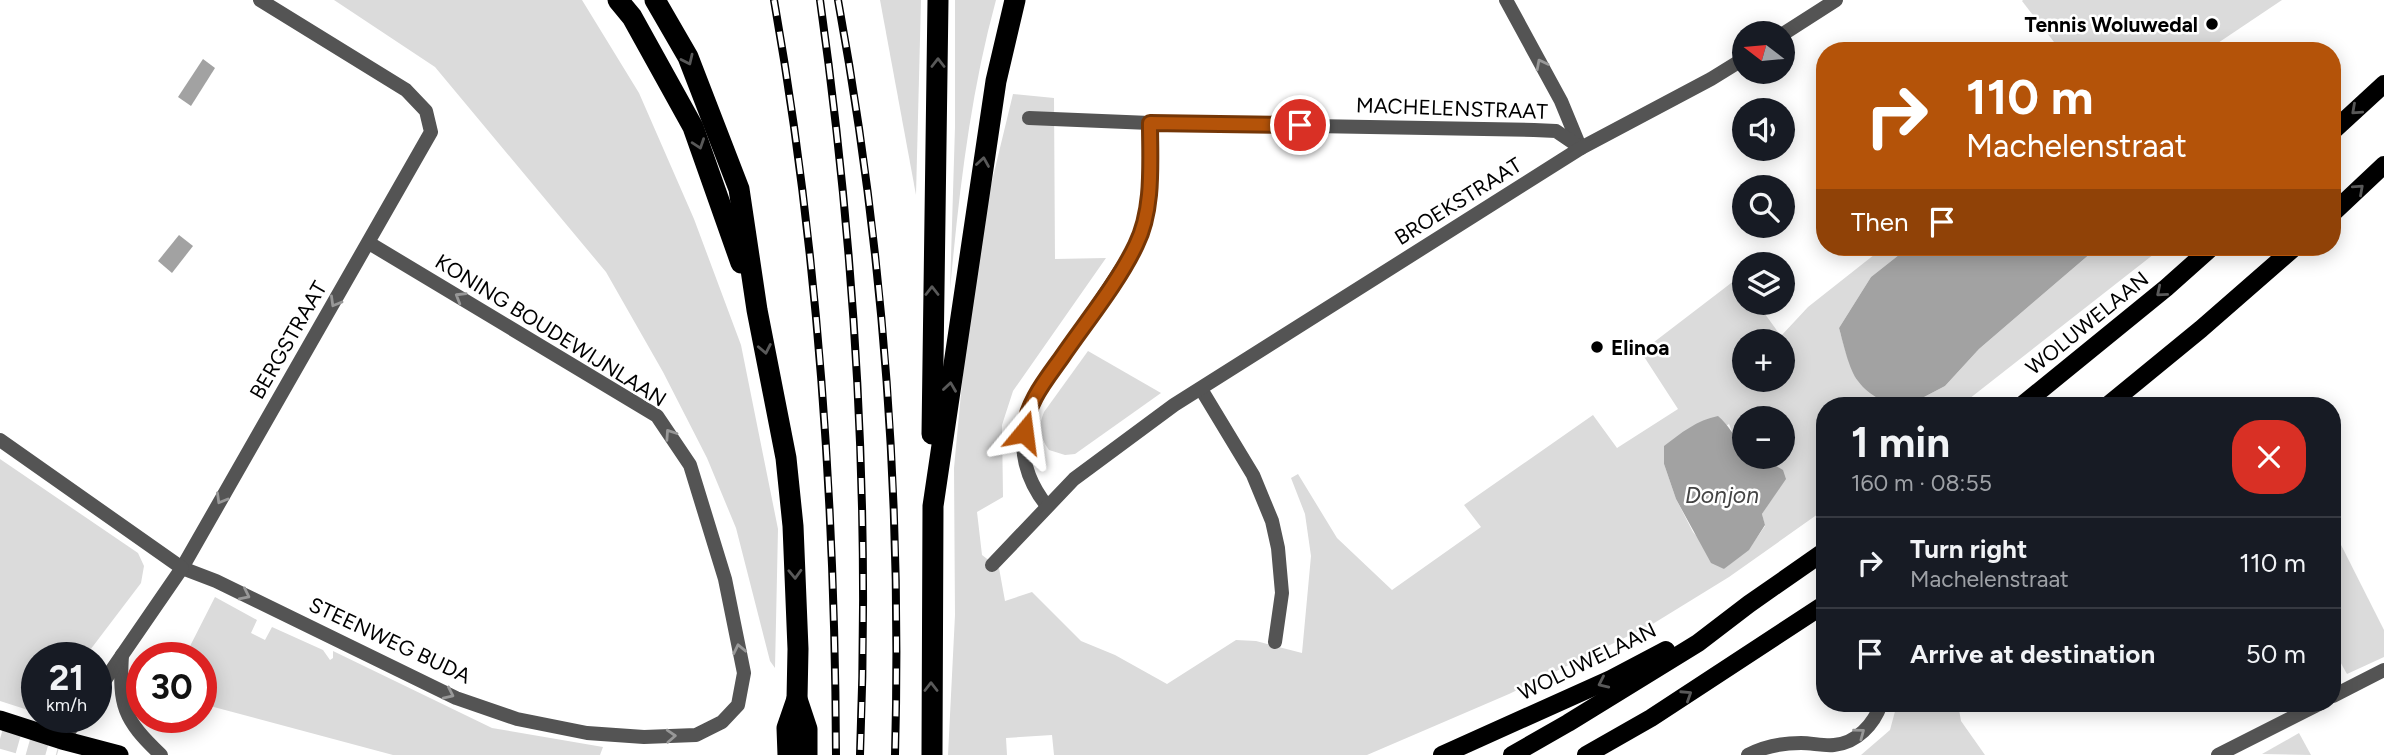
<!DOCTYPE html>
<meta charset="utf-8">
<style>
body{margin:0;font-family:Figtree,sans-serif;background:#242831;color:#f1f3f6;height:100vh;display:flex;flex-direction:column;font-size:26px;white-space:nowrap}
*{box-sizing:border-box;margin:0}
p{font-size:23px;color:#9ea1a6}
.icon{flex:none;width:38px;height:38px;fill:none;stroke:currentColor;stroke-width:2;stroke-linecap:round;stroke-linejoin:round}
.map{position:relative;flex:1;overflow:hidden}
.sheet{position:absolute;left:1816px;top:397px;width:525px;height:315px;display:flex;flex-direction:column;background:#171b24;border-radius:28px;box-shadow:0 4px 18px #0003}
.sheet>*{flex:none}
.hud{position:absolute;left:1816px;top:42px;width:525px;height:214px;border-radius:28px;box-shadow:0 4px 18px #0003;background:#b45309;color:#fff;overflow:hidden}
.needle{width:46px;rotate:286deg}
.fabs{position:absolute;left:1732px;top:21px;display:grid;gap:14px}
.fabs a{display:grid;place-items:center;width:63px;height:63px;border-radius:50%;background:#171b24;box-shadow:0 4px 18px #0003;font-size:35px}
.speed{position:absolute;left:21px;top:642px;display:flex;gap:14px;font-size:35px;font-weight:700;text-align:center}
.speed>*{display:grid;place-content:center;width:91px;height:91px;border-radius:50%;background:#171b24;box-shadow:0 4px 18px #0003;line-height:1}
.speed small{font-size:18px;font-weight:400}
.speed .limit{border:10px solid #d22;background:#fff;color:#111}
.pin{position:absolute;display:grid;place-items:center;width:60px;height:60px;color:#fff;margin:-30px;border:4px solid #fff;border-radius:50%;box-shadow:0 2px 7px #0007}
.me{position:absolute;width:77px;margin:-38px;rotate:16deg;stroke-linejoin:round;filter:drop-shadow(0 0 5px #0008)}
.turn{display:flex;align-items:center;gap:24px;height:147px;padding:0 35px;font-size:32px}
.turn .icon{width:91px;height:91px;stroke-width:2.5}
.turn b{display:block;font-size:49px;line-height:60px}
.then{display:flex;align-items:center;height:66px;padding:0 35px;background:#0003;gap:14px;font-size:26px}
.round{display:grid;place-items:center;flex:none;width:74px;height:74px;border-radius:28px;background:#242831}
.summary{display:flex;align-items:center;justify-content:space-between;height:119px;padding:0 35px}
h1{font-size:42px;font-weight:700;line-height:52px}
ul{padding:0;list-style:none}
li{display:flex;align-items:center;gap:21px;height:91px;padding:0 35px;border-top:2px solid #363941}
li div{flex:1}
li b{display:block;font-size:26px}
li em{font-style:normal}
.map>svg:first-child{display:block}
.green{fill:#dbdbdb;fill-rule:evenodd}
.water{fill:#a2a2a2}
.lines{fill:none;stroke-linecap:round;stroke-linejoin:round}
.trunk-tunnel{stroke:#d9d9d9;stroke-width:19;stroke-dasharray:19 10;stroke-linecap:butt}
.minor{stroke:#545454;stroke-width:14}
.tertiary{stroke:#545454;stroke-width:14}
.primary{stroke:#000;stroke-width:18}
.trunk{stroke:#000;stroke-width:19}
.motorway{stroke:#000;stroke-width:21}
.rail-casing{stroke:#000;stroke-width:8}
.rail{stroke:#fff;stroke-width:5;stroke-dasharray:16;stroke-linecap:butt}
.oneway{stroke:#595959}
.oneway2{stroke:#989898}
.route-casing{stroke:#753606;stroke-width:18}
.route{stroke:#b45309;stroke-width:12}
.poi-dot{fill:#000;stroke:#fff;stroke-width:2.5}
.labels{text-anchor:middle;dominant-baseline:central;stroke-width:5;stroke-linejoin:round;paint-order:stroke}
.poi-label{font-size:21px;font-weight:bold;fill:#000;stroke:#fff;text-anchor:end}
.street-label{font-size:21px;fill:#000;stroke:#fff}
.water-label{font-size:23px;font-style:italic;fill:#434343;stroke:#fff}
</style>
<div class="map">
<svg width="2384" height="755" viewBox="0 0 2384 755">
<rect width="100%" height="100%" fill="#fff"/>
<!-- green -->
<g class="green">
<polygon points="334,0 582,0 639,93 694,219 741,345 778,529 775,668 770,661 736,528 707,458 663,372 606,272 435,67"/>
<polygon points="880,0 921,0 916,195"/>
<path d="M 955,0 L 996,0 C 970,95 959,193 950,290 L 955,127 Z"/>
<polygon points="2023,0 2282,0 2206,51 2061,51 2022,1"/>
<path d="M 1013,94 L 1054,98 L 1055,259 L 1106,258 L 1013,391 L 1002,425 L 1003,497 L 977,512 L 982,555 L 999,568 L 1005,601 L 1032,592 L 1081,641 L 1115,655 L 1167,684 L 1236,640 L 1256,641 L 1302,653 L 1311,556 L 1305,514 L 1291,478 L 1298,474 L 1337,538 L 1392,590 L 1481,527 L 1464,505 L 1593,415 L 1617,448 L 1678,409 L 1641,352 L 1739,277 L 1745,286 L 1745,303 L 1757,303 L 1781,336 L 1808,307 L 1884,247 L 1909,247 L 1871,277 L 1839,328 C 1851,371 1855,392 1900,406 L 1825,406 L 1825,509 L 1729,577 L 1651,625 L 1509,694 L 1367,755 L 1054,755 L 1052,735 L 1006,738 L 1007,755 L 948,755 L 955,615 L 954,468 L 968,319 L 985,210 ZM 1745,341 L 1783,341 L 1783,380 L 1745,380 ZM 1745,418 L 1783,418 L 1783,457 L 1761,457 L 1785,479 L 1762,514 L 1765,526 L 1749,549 L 1724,569 L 1693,532 L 1676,499 L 1664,464 L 1729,424 L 1735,439 L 1745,445 Z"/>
<polygon points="2098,247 2163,247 1960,406 1907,406 1945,386 1979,349"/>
<path d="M 1088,351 L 1161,393 L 1075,454 L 1065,455 L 1049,450 C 1039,436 1038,427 1044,412 Z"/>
<polygon points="0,459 138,553 144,566 141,583 84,658 37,658 37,706 28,710 0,701"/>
<polygon points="2333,529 2384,630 2384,657 2347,674 2333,649"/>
<polygon points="215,597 257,620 251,633 265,640 272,627 323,650 330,660 333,658 333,651 492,728 603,747 600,755 393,755 210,706 201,702 201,658 184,658"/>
<polygon points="1897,704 1958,704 1961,721 1985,755 1861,755 1890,730"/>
<polygon points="2299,733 2311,755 2262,754"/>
</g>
<!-- water -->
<g class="water">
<polygon points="203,59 215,68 191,106 178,97"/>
<polygon points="179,235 193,246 172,273 158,261"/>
<path d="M 1909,247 L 2098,247 L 1979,349 L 1945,386 L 1907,406 C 1889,406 1869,396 1858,381 C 1849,370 1843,342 1839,328 L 1871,277 Z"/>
<path d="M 1718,416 C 1729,425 1733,437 1745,445 L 1745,457 L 1761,457 L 1783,470 L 1786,479 L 1762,514 L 1765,525 L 1749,550 L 1724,569 L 1711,563 L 1676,499 L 1664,464 L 1664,446 C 1681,433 1697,420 1718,416 Z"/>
</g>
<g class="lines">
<!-- trunk-tunnel -->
<polyline class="trunk-tunnel" points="0,739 57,755"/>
<!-- minor -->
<g class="minor">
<polyline points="260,0 406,90 426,111 431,132 182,568 216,581 456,698 517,719 587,733 644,737 696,735 722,722 738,705 744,673 725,579 690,465 657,416 369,243"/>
<polyline points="1506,0 1561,101 1580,147"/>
<polyline points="1783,34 1836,0"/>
<polyline points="1029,118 1150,123 1534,130 1556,131 1581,148"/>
<polyline points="1201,389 1253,475 1272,521 1278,548 1282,593 1275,642"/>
<path d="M 1047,506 C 1026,480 1018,449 1026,416 C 1030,398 1045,380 1056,365 C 1077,334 1099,304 1119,272 C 1125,263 1132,254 1136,245 C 1154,209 1150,162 1150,123"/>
<polyline points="992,565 1074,479 1174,405 1581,148 1711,79 1745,58"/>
<path d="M 122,655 C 119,706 123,719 161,755"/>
<polyline points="2333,696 2384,670"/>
<path d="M 1748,755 C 1765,746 1782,743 1801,743 C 1812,743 1823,746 1834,745 C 1857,743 1874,724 1881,704"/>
<polyline points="2218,755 2319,704"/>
</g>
<!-- tertiary -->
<g class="tertiary">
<polyline points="0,440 182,568 96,693"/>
<polyline points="62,740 79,718"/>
</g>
<!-- primary -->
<g class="primary">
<polyline points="2333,131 2384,84"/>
<polyline points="2333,213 2384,165"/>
<polyline points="2021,406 2166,288 2212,247"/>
<polyline points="2107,406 2201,329 2295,247"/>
<polyline points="1442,755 1611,679 1666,650"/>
<polyline points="1512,755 1568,723 1698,643 1749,604 1825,551"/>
<polyline points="1586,755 1651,718 1825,604"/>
</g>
<!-- trunk -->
<polyline class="trunk" points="0,720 62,740 119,755"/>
<!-- motorway -->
<g class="motorway">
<polyline points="618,0 632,17 693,127 741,263"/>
<polyline points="655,0 688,57 739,189 757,310 786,458 793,526 798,649 797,699 807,729 807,755"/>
<polyline points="932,434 938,0"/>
<polyline points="788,755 787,728 797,699"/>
<polyline points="932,755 933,506 996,81 1015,0"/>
</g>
<defs>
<g id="rail">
<path d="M 774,0 C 818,249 835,502 836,755"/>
<path d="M 820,0 C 855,249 870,504 860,755"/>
<path d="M 838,0 C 884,252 902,499 895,755"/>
</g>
</defs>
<!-- rail casing -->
<use href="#rail" class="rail-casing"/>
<!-- rail -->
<use href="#rail" class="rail"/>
</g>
<!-- one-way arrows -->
<defs><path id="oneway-chevron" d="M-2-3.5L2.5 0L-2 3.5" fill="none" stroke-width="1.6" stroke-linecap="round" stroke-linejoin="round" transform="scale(1.75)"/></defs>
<g class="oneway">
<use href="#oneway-chevron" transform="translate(688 60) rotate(65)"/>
<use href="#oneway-chevron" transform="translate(938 63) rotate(-90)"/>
<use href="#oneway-chevron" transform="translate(2356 110) rotate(138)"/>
<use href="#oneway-chevron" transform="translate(699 144) rotate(71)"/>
<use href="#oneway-chevron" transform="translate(983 162) rotate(-81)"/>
<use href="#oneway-chevron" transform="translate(2359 189) rotate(-42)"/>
<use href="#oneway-chevron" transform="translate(932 291) rotate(-90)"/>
<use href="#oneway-chevron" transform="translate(2161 292) rotate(140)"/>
<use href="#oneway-chevron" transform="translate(765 349) rotate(79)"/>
<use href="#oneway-chevron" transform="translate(950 387) rotate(-82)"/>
<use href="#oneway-chevron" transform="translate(795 574) rotate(88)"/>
<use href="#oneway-chevron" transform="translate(1603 683) rotate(155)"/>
<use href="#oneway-chevron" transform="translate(931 687) rotate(-90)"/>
<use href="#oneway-chevron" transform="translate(1687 695) rotate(-33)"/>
</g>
<g class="oneway2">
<use href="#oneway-chevron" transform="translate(1541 64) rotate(-117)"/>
<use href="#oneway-chevron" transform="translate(460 297) rotate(-149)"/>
<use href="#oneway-chevron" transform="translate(335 302) rotate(120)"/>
<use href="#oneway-chevron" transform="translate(670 434) rotate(-124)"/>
<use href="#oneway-chevron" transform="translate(221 499) rotate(120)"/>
<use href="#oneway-chevron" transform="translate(245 595) rotate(26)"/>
<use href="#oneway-chevron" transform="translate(739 649) rotate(-102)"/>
<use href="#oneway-chevron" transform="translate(449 694) rotate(25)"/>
<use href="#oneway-chevron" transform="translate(1860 733) rotate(-37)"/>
<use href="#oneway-chevron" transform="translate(671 736) rotate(-3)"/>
</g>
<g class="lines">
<defs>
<path id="route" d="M 1024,432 C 1027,402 1045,381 1062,357 C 1086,322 1118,283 1136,245 C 1154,209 1150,162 1150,123 L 1300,125"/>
</defs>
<!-- route casing -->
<use href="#route" class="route-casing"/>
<!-- route -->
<use href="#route" class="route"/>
</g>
<!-- markers -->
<g class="poi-dot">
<circle cx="2212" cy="24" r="7"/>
<circle cx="1597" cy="347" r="7"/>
</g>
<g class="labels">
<!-- poi labels -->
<g class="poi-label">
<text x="2198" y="24">Tennis Woluwedal</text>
<text x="1611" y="347" text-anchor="start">Elinoa</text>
</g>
<!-- street labels -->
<g class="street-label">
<text transform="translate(1452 108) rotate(2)">MACHELENSTRAAT</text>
<text transform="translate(1458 201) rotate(-32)">BROEKSTRAAT</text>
<text transform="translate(2087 323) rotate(-39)">WOLUWELAAN</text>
<text transform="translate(551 330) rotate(32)">KONING BOUDEWIJNLAAN</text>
<text transform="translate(288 340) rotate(-60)">BERGSTRAAT</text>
<text transform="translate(390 640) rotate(25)">STEENWEG BUDA</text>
<text transform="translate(1587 661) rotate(-26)">WOLUWELAAN</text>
</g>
<!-- water labels -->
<g class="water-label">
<text x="1722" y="495">Donjon</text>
</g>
</g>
</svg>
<div class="fabs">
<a><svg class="needle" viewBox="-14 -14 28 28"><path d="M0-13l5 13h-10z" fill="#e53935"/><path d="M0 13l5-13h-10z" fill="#9ea1a6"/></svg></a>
<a><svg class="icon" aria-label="sound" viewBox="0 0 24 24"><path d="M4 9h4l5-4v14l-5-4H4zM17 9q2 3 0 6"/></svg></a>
<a><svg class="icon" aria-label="search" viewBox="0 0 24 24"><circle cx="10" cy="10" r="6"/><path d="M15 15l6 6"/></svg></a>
<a><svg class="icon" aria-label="layers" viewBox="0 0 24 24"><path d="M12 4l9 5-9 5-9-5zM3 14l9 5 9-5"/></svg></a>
<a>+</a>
<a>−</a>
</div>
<div class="speed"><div>21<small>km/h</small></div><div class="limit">30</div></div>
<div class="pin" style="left:1300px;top:125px;background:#d93025"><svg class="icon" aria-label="arrive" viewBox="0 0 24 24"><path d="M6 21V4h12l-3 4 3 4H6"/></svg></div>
<svg class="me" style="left:1024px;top:432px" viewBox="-20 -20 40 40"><path d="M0-17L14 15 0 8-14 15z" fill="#b45309" stroke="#fff" stroke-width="4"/></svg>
<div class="hud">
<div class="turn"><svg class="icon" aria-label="right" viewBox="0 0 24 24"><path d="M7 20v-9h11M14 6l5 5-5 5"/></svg><div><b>110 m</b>Machelenstraat</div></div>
<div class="then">Then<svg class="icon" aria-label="arrive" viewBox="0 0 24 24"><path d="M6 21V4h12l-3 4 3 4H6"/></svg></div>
</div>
<section class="sheet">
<div class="summary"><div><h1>1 min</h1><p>160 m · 08:55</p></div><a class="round" style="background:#d93025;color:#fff"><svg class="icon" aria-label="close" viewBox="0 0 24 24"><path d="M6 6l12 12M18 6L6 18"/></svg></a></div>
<ul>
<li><svg class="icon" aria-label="right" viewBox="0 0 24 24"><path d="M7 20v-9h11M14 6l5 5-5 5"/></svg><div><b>Turn right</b><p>Machelenstraat</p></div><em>110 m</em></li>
<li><svg class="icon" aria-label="arrive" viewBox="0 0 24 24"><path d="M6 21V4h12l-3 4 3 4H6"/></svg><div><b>Arrive at destination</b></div><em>50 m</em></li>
</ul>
</section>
</div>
